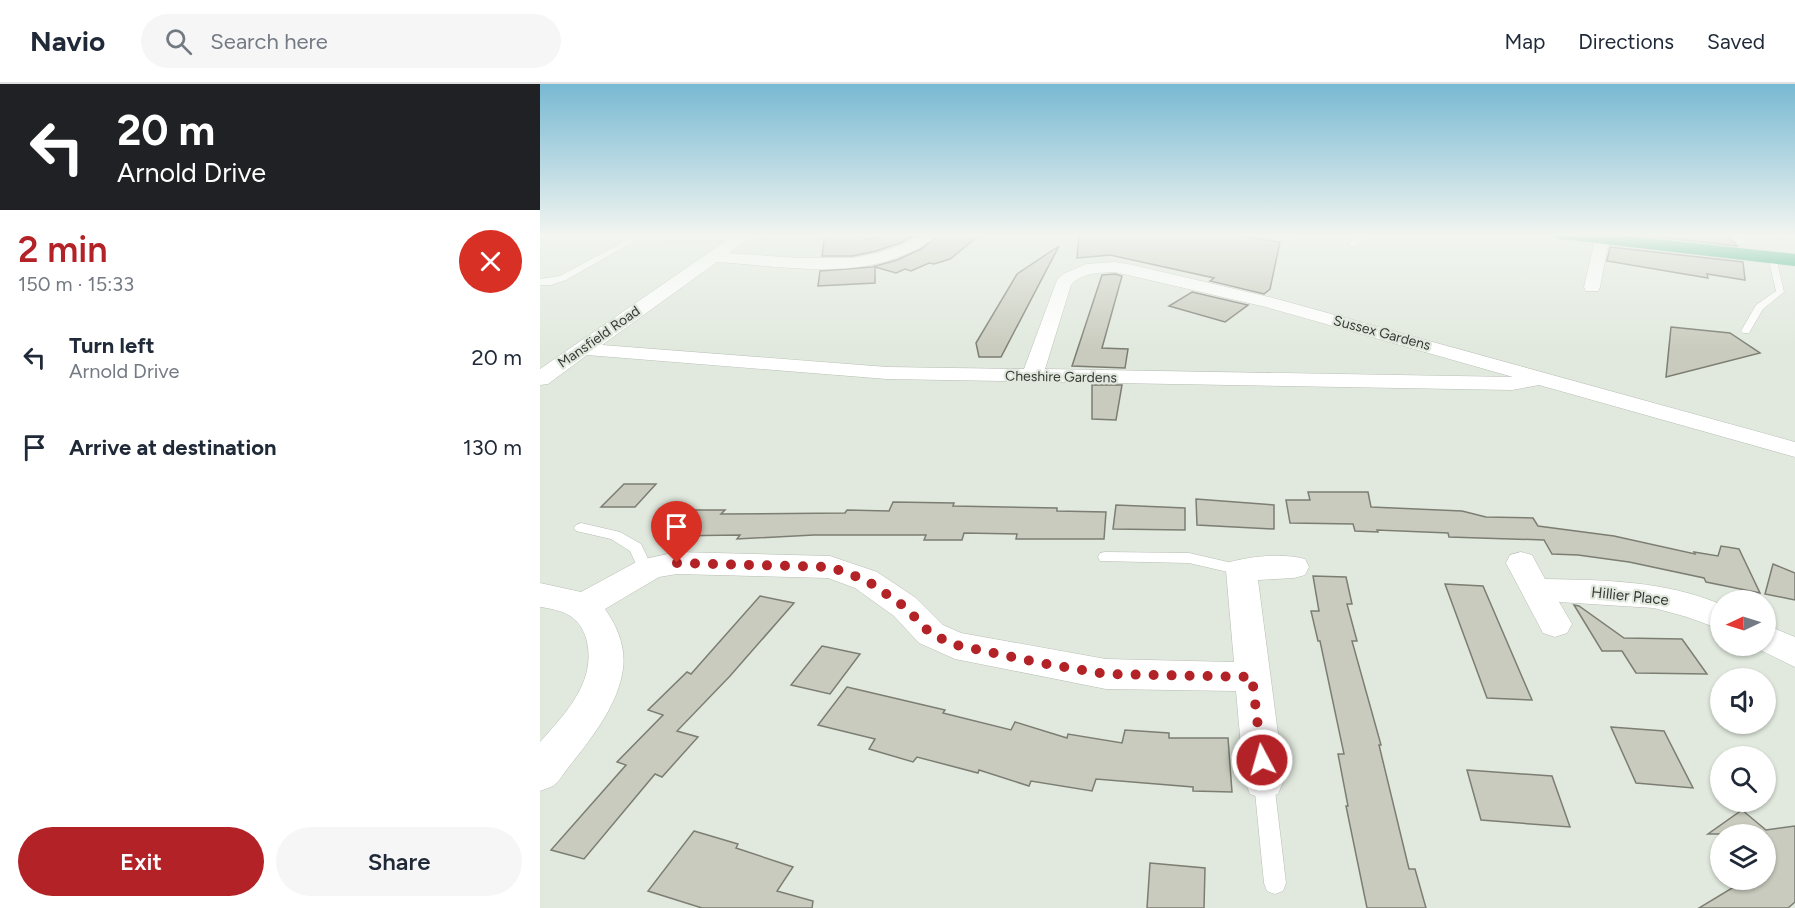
<!DOCTYPE html>
<meta charset="utf-8">
<style>
body{margin:0;font-family:Figtree,sans-serif;background:#f6f6f7;color:#1f2937;height:100vh;display:flex;flex-direction:column;font-size:22px;white-space:nowrap}
*{box-sizing:border-box;margin:0}
p{font-size:20px;color:#747a83}
.icon{flex:none;width:33px;height:33px;fill:none;stroke:currentColor;stroke-width:2;stroke-linecap:round;stroke-linejoin:round}
.map{position:relative;flex:1;overflow:hidden}
.details{display:flex;flex-direction:column;background:#fff;width:540px}
.details>*{flex:none}
.top-card{background:#202124;color:#fff;overflow:hidden}
.needle{width:39px;rotate:266deg}
.fabs{position:absolute;left:1170px;top:506px;display:grid;gap:12px}
.fabs a{display:grid;place-items:center;width:66px;height:66px;border-radius:50%;background:#fff;box-shadow:0 2px 4px #0004;font-size:30px}
.pin{position:absolute;display:grid;place-items:center;width:51px;height:51px;color:#fff;margin:-62px -26px;border-radius:50% 50% 50% 0;rotate:-45deg;box-shadow:0 0 6px #0007}
.pin .icon{rotate:45deg}
.me{position:absolute;width:66px;margin:-33px;rotate:354deg;stroke-linejoin:round;filter:drop-shadow(0 0 4px #0008)}
.turn{display:flex;align-items:center;gap:21px;height:126px;padding:0 18px;font-size:27px}
.turn .icon{width:78px;height:78px;stroke-width:2.5}
.turn b{display:block;font-size:42px;line-height:51px}
.round{display:grid;place-items:center;flex:none;width:63px;height:63px;border-radius:32px;background:#f6f6f7}
.overview{display:flex;align-items:center;justify-content:space-between;height:102px;padding:0 18px}
h1{font-size:36px;font-weight:600;line-height:45px;color:#b32226}
.cta{display:flex;gap:12px;margin-top:auto;padding:12px 18px}
.cta a{flex:1;height:69px;border-radius:36px;background:#b32226;color:#fff;font-size:24px;font-weight:600;line-height:69px;text-align:center}
.cta a+a{background:#f6f6f7;color:#1f2937}
ul{padding:0;list-style:none}
li{display:flex;align-items:center;gap:18px;height:90px;padding:0 18px}
li div{flex:1}
li b{display:block;font-size:22px}
li em{font-style:normal}
header{display:flex;align-items:center;gap:36px;box-sizing:border-box;height:84px;padding:0 30px;background:#fff;border-bottom:2px solid #e0e1e3}
header strong{font-size:28px}
nav{display:flex;gap:33px;margin-inline-start:auto;font-size:21px}
.search{width:420px;height:54px;background:#f6f6f7;display:flex;align-items:center;gap:15px;box-sizing:border-box;padding:0 21px;border-radius:33px;color:#747a83;font-size:22px}
main{display:flex;flex:1;min-height:0}
.map>svg:first-child{display:block}
.building{fill:#c9cbbe;stroke:#7c7e73;stroke-width:1.5}
.lines{fill:none;stroke-linecap:round;stroke-linejoin:round}
.lane-casing{stroke:#b7bfb4;stroke-width:1}
.street-casing{stroke:#b7bfb4;stroke-width:1}
.highway-casing{stroke:#c7c8c6;stroke-width:1}
.lane{fill:#fff;fill-rule:evenodd}
.street{fill:#fff;fill-rule:evenodd}
.highway{fill:#1ea56e;fill-rule:evenodd}
.route{stroke:#b32226;stroke-width:10;stroke-dasharray:0 18}
.labels{text-anchor:middle;dominant-baseline:central;stroke-width:4.5;stroke-linejoin:round;paint-order:stroke}
.far-street-label{font-size:14px;fill:#373a35;stroke:#e1e9de}
.street-label{font-size:15px;fill:#373a35;stroke:#e1e9de}
</style>
<header>
<strong>Navio</strong>
<div class="search"><svg class="icon" aria-label="search" viewBox="0 0 24 24"><circle cx="10" cy="10" r="6"/><path d="M15 15l6 6"/></svg>Search here</div>
<nav><a>Map</a><a>Directions</a><a>Saved</a></nav>
</header>
<main>
<section class="details">
<div class="top-card">
<div class="turn"><svg class="icon" aria-label="left" viewBox="0 0 24 24"><path d="M17 20v-9H6M10 6l-5 5 5 5"/></svg><div><b>20 m</b>Arnold Drive</div></div>
</div>
<div class="overview"><div><h1>2 min</h1><p>150 m · 15:33</p></div><a class="round" style="background:#d93025;color:#fff"><svg class="icon" aria-label="close" viewBox="0 0 24 24"><path d="M6 6l12 12M18 6L6 18"/></svg></a></div>
<ul>
<li><svg class="icon" aria-label="left" viewBox="0 0 24 24"><path d="M17 20v-9H6M10 6l-5 5 5 5"/></svg><div><b>Turn left</b><p>Arnold Drive</p></div><em>20 m</em></li>
<li><svg class="icon" aria-label="arrive" viewBox="0 0 24 24"><path d="M6 21V4h12l-3 4 3 4H6"/></svg><div><b>Arrive at destination</b></div><em>130 m</em></li>
</ul>
<div class="cta"><a>Exit</a><a>Share</a></div>
</section>
<div class="map">
<svg width="1255" height="824" viewBox="0 0 1255 824">
<rect width="100%" height="100%" fill="#e1e9de"/>
<!-- building -->
<g class="building">
<polygon points="285,150 313,150 331,155 343,150 376,150 360,159 336,167 313,172 282,172"/>
<polygon points="400,150 441,150 410,175 394,180 389,179 371,187 365,185 356,189 335,183 335,199 278,202 280,187 332,183 357,176 381,165"/>
<polygon points="539,150 688,150 740,158 730,205 724,210 670,197 674,194 570,171 537,174"/>
<polygon points="1091,150 1186,150 1197,162"/>
<polygon points="519,162 461,273 439,273 436,259 477,190"/>
<polygon points="1070,163 1203,178 1205,196 1167,190 1168,194 1067,177"/>
<polygon points="575,190 582,192 562,264 588,265 585,284 532,282 562,191"/>
<polygon points="652,208 708,221 685,238 629,222"/>
<polygon points="1131,243 1190,249 1220,269 1126,293"/>
<polygon points="552,301 582,301 576,336 552,335"/>
<polygon points="84,400 116,400 95,423 61,423"/>
<polygon points="768,408 828,408 831,423 922,427 946,433 993,434 998,442 1074,452 1155,470 1154,468 1178,472 1181,462 1199,465 1220,509 1166,498 1164,494 1089,478 1038,471 1012,470 1004,456 909,453 908,449 837,446 838,448 815,447 813,440 750,439 746,416 770,416"/>
<polygon points="656,415 734,421 734,445 657,441"/>
<polygon points="353,418 414,419 413,422 517,424 517,427 566,428 564,455 476,455 477,450 424,449 422,456 384,456 386,451 274,451 197,455 200,451 128,452 148,426 185,426 181,430 305,429 307,426 349,427"/>
<polygon points="576,421 645,424 645,446 573,445"/>
<polygon points="1233,480 1255,489 1255,516 1225,510"/>
<polygon points="773,492 806,493 812,520 807,520 817,557 812,557 841,661 839,661 869,785 875,785 886,824 827,824 806,722 808,722 798,670 804,670 780,557 778,557 771,527 779,527"/>
<polygon points="905,500 943,502 992,616 947,614"/>
<polygon points="220,512 254,519 190,592 137,647 158,653 122,693 115,690 44,775 11,766 86,681 77,678 123,631 108,626 147,588 151,590"/>
<polygon points="1034,521 1039,522 1084,554 1142,555 1167,590 1096,589 1082,567 1062,567"/>
<polygon points="282,562 320,570 290,610 251,601"/>
<polygon points="307,603 405,626 403,629 471,646 475,638 527,654 528,650 582,659 585,646 629,649 629,654 688,654 692,708 653,707 653,703 556,695 552,707 491,697 489,702 439,686 438,689 377,673 373,678 329,665 335,655 278,641"/>
<polygon points="1071,643 1124,647 1153,704 1096,699"/>
<polygon points="927,686 1012,692 1030,743 941,736"/>
<polygon points="1202,726 1226,746 1255,742 1255,818 1248,824 1159,824 1207,795 1226,795 1226,750 1168,750"/>
<polygon points="154,747 198,760 196,764 253,783 237,807 273,817 272,824 162,824 108,807"/>
<polygon points="610,779 665,784 664,824 607,824"/>
</g>
<g class="lines">
<defs>
<g id="lane">
<polygon points="98,150 107,150 26,196 11,201 0,201 0,195 20,192"/>
<polygon points="818,150 826,150 816,162 810,162 809,160"/>
<polygon points="1188,150 1196,150 1206,158 1199,160"/>
<polygon points="1232,171 1236,173 1244,208 1223,225 1209,249 1203,249 1201,247 1216,221 1236,207 1228,173"/>
<polygon points="41,439 80,448 101,460 114,487 111,491 101,491 90,467 71,455 36,447 34,444 36,441"/>
<polygon points="565,468 649,469 701,481 706,482 709,486 706,490 701,491 649,479 560,477 558,473 560,469"/>
<polygon points="724,688 731,691 734,698 746,799 743,807 735,810 727,807 724,799 714,698 717,691"/>
</g>
<g id="street">
<path d="M 0,150 L 213,150 L 189,169 L 258,174 L 313,174 L 337,169 L 361,161 L 381,150 L 398,150 C 393,156 386,159 380,163 C 319,198 242,182 177,178 L 62,261 L 347,283 L 484,285 L 517,196 L 523,190 L 546,180 L 575,178 L 593,181 L 737,215 L 1255,358 L 1255,373 L 999,301 L 972,306 L 347,295 L 47,271 L 8,300 L 0,301 L 0,285 L 187,156 L 0,155 ZM 575,188 L 726,223 L 973,293 L 505,285 L 531,201 C 542,188 559,189 575,188 Z"/>
<polygon points="722,150 752,150 754,153 747,157 724,153"/>
<polygon points="1062,151 1069,155 1060,203 1058,207 1046,207 1044,203 1055,155"/>
<path d="M 137,468 L 290,472 L 337,488 L 376,514 L 403,541 L 421,549 L 566,575 L 694,578 L 686,486 L 690,478 C 712,472 743,469 765,475 L 769,483 L 765,491 L 754,494 L 718,496 L 744,696 L 738,710 L 724,715 L 710,710 L 704,696 L 696,607 L 566,605 L 415,575 L 379,559 L 354,532 L 315,504 L 288,494 L 137,490 L 119,493 L 65,525 C 77,542 86,563 83,585 C 78,622 50,656 28,684 C 23,690 19,698 13,702 C 9,704 4,705 0,707 L 0,658 C 26,629 58,596 46,554 C 39,531 22,526 0,523 L 0,499 L 41,508 L 100,476 Z"/>
<path d="M 981,468 L 992,471 L 1005,495 C 1065,496 1125,497 1180,520 L 1180,545 L 1147,533 L 1114,524 L 1019,518 L 1032,540 L 1027,549 L 1015,553 L 1003,549 L 966,479 L 970,471 Z"/>
<polygon points="1226,541 1255,553 1255,583 1214,563 1213,561 1226,561"/>
</g>
<polygon id="highway" points="1013,150 1070,150 1255,170 1255,182 1022,155 1016,154"/>
</defs>
<!-- lane casing -->
<use href="#lane" class="lane-casing"/>
<!-- street casing -->
<use href="#street" class="street-casing"/>
<!-- highway casing -->
<use href="#highway" class="highway-casing"/>
<!-- lane -->
<use href="#lane" class="lane"/>
<!-- street -->
<use href="#street" class="street"/>
<!-- highway -->
<use href="#highway" class="highway"/>
</g>
<!-- sky -->
<linearGradient id="sky" x2="0" y2="1"><stop stop-color="#78b9d3"/><stop offset="0.57" stop-color="#f2f5f0"/><stop offset="1" stop-color="#f2f5f0" stop-opacity="0"/></linearGradient>
<rect width="1255" height="265" fill="url(#sky)"/>
<g class="lines">
<!-- route -->
<polyline class="route" points="137,479 290,483 326,496 365,523 391,550 416,561 501,579 566,590 712,593 722,676"/>
</g>
<g class="labels">
<!-- far-street labels -->
<g class="far-street-label">
<text transform="translate(842 249) rotate(15)">Sussex Gardens</text>
<text transform="translate(59 253) rotate(-35)">Mansfield Road</text>
<text transform="translate(521 293) rotate(1)">Cheshire Gardens</text>
</g>
<!-- street labels -->
<g class="street-label">
<text transform="translate(1090 512) rotate(6)">Hillier Place</text>
</g>
</g>
</svg>
<div class="fabs">
<a><svg class="needle" viewBox="-14 -14 28 28"><path d="M0-13l5 13h-10z" fill="#e53935"/><path d="M0 13l5-13h-10z" fill="#747a83"/></svg></a>
<a><svg class="icon" aria-label="sound" viewBox="0 0 24 24"><path d="M4 9h4l5-4v14l-5-4H4zM17 9q2 3 0 6"/></svg></a>
<a><svg class="icon" aria-label="search" viewBox="0 0 24 24"><circle cx="10" cy="10" r="6"/><path d="M15 15l6 6"/></svg></a>
<a><svg class="icon" aria-label="layers" viewBox="0 0 24 24"><path d="M12 4l9 5-9 5-9-5zM3 14l9 5 9-5"/></svg></a>
</div>
<div class="pin" style="left:137px;top:479px;background:#d93025"><svg class="icon" aria-label="arrive" viewBox="0 0 24 24"><path d="M6 21V4h12l-3 4 3 4H6"/></svg></div>
<svg class="me" style="left:722px;top:676px" viewBox="-20 -20 40 40"><circle r="17" fill="#b32226" stroke="#fff" stroke-width="3"/><path d="M0-11L8 9 0 5-8 9z" fill="#fff"/></svg>
</div>
</main>
